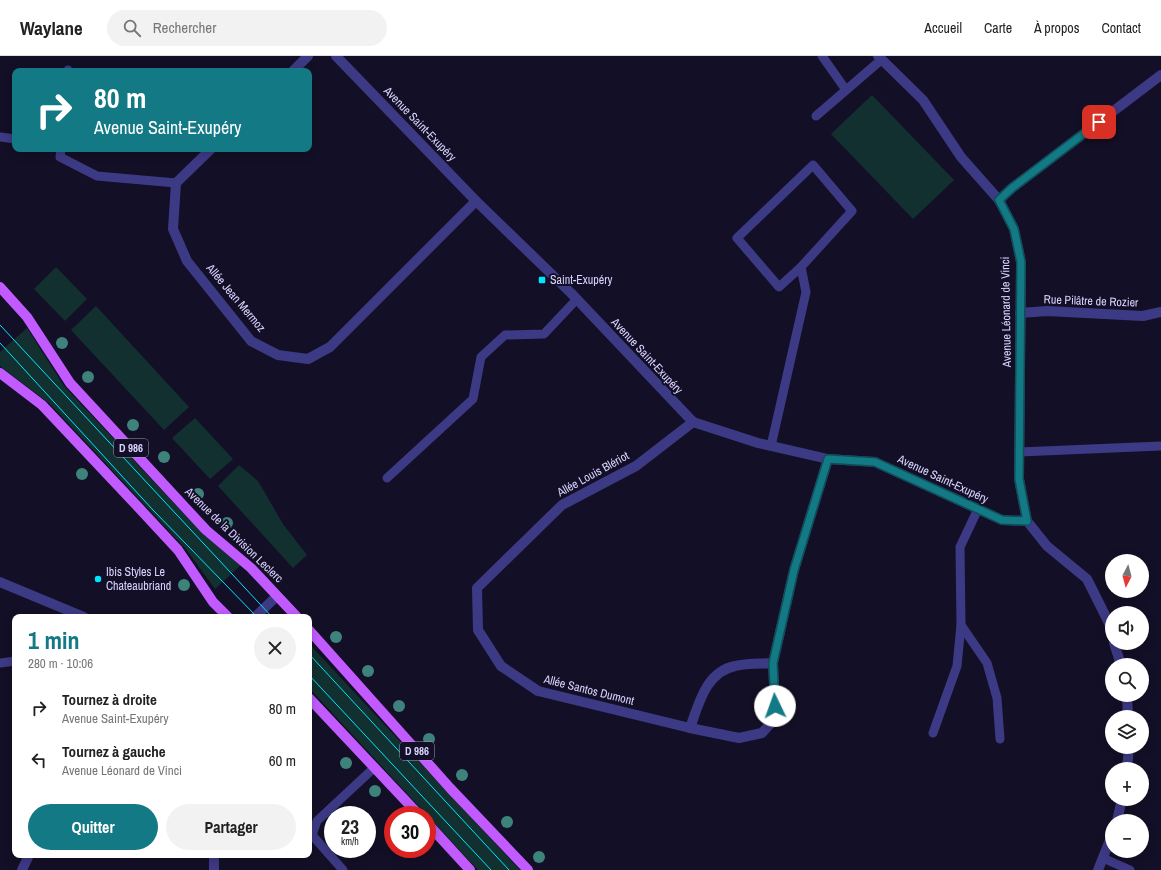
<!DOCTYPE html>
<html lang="fr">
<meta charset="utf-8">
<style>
body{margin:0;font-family:"Archivo Narrow",sans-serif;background:#f2f2f2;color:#222;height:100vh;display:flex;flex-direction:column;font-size:15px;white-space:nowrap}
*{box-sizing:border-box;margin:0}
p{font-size:13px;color:#767676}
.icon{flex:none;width:22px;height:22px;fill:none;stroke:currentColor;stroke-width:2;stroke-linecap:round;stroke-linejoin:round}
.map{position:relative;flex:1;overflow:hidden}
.sheet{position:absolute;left:12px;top:558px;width:300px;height:244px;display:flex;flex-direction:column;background:#fff;border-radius:8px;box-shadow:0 2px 10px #0003}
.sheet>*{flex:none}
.banner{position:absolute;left:12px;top:12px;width:300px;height:84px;border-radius:8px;box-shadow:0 2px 10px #0003;background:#137a85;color:#fff;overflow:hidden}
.needle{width:26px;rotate:186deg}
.controls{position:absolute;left:1105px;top:498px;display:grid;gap:8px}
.controls a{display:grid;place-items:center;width:44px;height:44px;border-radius:50%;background:#fff;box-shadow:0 2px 10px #0003;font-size:20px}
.speed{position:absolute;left:324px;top:750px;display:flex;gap:8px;font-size:20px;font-weight:700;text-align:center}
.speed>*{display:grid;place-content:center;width:52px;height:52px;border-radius:50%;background:#fff;box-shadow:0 2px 10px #0003;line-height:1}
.speed small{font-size:10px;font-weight:400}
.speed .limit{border:6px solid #d22;background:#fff;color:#111}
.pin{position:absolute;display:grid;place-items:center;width:34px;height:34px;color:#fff;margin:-17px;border-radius:8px;box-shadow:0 2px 6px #0006}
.me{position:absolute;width:44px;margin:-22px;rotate:357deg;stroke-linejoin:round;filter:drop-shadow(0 0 3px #0008)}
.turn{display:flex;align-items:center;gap:14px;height:84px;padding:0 16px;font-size:18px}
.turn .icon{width:52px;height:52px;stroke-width:2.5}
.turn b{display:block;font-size:28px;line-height:34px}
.round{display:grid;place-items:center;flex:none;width:42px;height:42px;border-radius:21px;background:#f2f2f2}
.summary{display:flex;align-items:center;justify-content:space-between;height:68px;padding:0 16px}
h1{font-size:24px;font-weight:800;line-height:30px;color:#137a85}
.button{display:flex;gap:8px;margin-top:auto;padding:8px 16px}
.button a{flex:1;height:46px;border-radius:24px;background:#137a85;color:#fff;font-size:16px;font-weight:800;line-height:46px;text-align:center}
.button a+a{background:#f2f2f2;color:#222}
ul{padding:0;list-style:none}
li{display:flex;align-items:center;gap:12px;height:52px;padding:0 16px}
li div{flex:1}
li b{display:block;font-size:15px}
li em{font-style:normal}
header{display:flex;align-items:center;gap:24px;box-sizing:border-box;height:56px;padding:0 20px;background:#fff;border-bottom:1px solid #e0e0e0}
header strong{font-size:19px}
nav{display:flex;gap:22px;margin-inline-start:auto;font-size:14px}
.search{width:280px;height:36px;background:#f2f2f2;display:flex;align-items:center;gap:10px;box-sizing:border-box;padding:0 14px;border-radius:22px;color:#767676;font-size:15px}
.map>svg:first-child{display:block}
.green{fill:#12302f}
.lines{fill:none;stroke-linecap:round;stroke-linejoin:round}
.service{stroke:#3d3a85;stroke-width:9}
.minor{stroke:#3d3a85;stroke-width:10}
.primary{stroke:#c25bff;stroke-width:10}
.tram{stroke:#00e5ff;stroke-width:1}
.tree{fill:#3d827b}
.route-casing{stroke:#0c4f56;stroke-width:10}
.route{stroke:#137a85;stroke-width:7}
.poi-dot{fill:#00e5ff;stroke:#130f26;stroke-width:1.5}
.labels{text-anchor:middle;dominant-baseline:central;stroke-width:4;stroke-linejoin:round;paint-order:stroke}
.shield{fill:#130f26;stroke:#9e99be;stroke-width:1}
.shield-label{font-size:11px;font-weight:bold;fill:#d9d4ff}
.street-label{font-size:12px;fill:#d9d4ff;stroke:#130f26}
.poi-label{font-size:12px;fill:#d9d4ff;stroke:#130f26;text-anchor:start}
</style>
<header>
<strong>Waylane</strong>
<div class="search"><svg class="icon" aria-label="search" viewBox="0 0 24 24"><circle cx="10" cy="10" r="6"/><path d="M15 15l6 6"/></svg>Rechercher</div>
<nav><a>Accueil</a><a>Carte</a><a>À propos</a><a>Contact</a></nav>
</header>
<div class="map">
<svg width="1161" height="814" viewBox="0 0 1161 814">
<rect width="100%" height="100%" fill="#130f26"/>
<!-- green -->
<g class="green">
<polygon points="872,39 954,124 913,163 831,78"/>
<polygon points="56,211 87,243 65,265 34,233"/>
<polygon points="96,250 189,351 164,374 71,274"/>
<polygon points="27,272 64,330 202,477 241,509 215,533 185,492 50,348 0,310 0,296"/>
<polygon points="195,362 233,403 210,423 172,382"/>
<polygon points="239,409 258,425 283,468 307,499 293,512 218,430"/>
<polygon points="309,586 314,593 520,814 478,814 309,632"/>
</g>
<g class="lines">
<!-- service -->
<g class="service">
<polyline points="822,0 846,34"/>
<polyline points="68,15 68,14"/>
<polyline points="816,60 881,4"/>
<polyline points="0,81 15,83"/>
<polyline points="61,93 60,101 97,120 176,127"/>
<polygon points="813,109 852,155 801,211 779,231 737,182"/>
<polyline points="771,390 806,236 801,211"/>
<polyline points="1019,396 1161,390"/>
<polyline points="387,422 473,343 481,301 505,279 544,278 577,243"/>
<polyline points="961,569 987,607 997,642 1000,683"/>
<polyline points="0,607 15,605"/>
<polyline points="933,677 957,610 961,569 960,491 978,453"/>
<polyline points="1103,802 1130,814"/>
<polyline points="343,814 312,779 317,765 375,711"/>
</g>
<!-- minor -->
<g class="minor">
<polyline points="336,0 476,145 571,237 693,366 758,387 828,403 875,406 1002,464 1027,465"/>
<polyline points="878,0 923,44 961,101 999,144 1014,173 1021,206 1019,423 1027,465 1047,490 1087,523 1109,567 1112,578"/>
<polyline points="293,15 308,0"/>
<polyline points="211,93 176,127 173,173 187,205 251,285 278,299 308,303 330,291 476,145"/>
<polyline points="999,144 1012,132 1161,19"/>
<polyline points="1020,257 1047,255 1143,260 1161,256"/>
<polyline points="693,366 636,410 562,449 477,532 478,574 501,610 538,635 690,672 739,682 762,677 772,666 775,650 773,607 794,514 828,403"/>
<polyline points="0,526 84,561"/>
<polyline points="255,561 277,540"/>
<polyline points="1114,587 1121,609"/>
<polyline points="1127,639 1128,661"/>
<path d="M 690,672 C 699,647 706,616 735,610 C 747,607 761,608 773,607"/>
<polyline points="1127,713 1129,691"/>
<polyline points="1117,765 1122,743"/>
<polyline points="214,799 214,814"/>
<polyline points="22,814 29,799"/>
<polyline points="1098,814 1112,779"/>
</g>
<!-- primary -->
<g class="primary">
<polyline points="0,231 27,261 70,327 206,474 251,512 297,561"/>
<polyline points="0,317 42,349 139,452 178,494 213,546 228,561"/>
<polyline points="309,574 450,732 528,814"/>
<polyline points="309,642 419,759"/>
<polyline points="427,767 470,814"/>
</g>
<!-- tram -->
<g class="tram">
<polyline points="0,269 272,561"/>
<polyline points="0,287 153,454 257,561"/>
<polyline points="309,598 509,814"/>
<polyline points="309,619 491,814"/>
</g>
</g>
<!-- trees -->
<g class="tree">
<circle cx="62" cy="287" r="6"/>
<circle cx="88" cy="321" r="6"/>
<circle cx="133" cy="369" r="6"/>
<circle cx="164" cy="401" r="6"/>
<circle cx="82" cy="418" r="6"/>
<circle cx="198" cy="438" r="6"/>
<circle cx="227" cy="467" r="6"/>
<circle cx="184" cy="529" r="6"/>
<circle cx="336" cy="581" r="6"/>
<circle cx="368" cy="615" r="6"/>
<circle cx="399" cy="650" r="6"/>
<circle cx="429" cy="683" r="6"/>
<circle cx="346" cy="707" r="6"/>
<circle cx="462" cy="719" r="6"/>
<circle cx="375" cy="735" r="6"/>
<circle cx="507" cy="766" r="6"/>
<circle cx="539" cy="801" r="6"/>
</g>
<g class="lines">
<defs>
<polyline id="route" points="775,650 773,607 794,514 828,403 875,406 1002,464 1027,465 1019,423 1021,206 1014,173 999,144 1012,132 1099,66"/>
</defs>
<!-- route casing -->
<use href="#route" class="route-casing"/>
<!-- route -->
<use href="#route" class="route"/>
</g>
<!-- markers -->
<g class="poi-dot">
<rect x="538" y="220" width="8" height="8" rx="2"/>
<circle cx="98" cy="523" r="4"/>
</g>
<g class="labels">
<!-- shield labels -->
<g class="shield">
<rect x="114" y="383" width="34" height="18" rx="3"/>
<rect x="400" y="686" width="34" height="18" rx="3"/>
</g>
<g class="shield-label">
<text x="131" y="392">D 986</text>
<text x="417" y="695">D 986</text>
</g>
<!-- street labels -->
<g class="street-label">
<text transform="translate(420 68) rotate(46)">Avenue Saint-Exupéry</text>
<text transform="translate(236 242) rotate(50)">Allée Jean Mermoz</text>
<text transform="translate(1091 245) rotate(2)">Rue Pilâtre de Rozier</text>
<text transform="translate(1006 256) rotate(-91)">Avenue Léonard de Vinci</text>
<text transform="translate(647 300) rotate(47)">Avenue Saint-Exupéry</text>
<text transform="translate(593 418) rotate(-29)">Allée Louis Blériot</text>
<text transform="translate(943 423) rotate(25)">Avenue Saint-Exupéry</text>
<text transform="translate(234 479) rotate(44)">Avenue de la Division Leclerc</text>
<text transform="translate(589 634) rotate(14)">Allée Santos Dumont</text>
</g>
<!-- poi labels -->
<g class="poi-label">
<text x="550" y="224">Saint-Exupéry</text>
<text x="106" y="516">Ibis Styles Le<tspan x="106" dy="14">Chateaubriand</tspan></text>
</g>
</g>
</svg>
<div class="controls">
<a><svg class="needle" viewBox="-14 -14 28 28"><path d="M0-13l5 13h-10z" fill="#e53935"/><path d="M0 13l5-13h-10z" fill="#767676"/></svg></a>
<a><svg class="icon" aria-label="sound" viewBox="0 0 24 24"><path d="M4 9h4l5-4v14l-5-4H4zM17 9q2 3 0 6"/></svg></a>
<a><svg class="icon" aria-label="search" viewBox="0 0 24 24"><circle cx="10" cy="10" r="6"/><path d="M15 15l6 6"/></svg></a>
<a><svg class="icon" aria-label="layers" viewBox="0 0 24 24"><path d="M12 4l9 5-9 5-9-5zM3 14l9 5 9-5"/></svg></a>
<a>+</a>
<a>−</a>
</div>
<div class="speed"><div>23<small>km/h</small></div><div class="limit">30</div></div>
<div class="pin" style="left:1099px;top:66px;background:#d93025"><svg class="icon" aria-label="arrive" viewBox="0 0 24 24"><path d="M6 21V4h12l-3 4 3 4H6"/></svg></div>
<svg class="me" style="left:775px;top:650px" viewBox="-20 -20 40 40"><circle r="19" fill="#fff"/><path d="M0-13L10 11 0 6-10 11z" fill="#137a85"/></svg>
<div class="banner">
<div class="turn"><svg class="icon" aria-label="right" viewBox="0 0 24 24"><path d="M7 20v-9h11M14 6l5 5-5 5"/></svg><div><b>80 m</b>Avenue Saint-Exupéry</div></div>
</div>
<section class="sheet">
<div class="summary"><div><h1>1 min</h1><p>280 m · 10:06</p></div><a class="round"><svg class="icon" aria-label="close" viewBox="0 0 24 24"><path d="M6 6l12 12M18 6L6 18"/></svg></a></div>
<ul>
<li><svg class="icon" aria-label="right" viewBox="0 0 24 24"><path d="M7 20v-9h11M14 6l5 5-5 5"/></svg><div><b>Tournez à droite</b><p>Avenue Saint-Exupéry</p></div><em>80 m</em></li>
<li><svg class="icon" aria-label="left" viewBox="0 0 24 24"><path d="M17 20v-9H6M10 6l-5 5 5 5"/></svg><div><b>Tournez à gauche</b><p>Avenue Léonard de Vinci</p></div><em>60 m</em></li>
</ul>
<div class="button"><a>Quitter</a><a>Partager</a></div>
</section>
</div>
